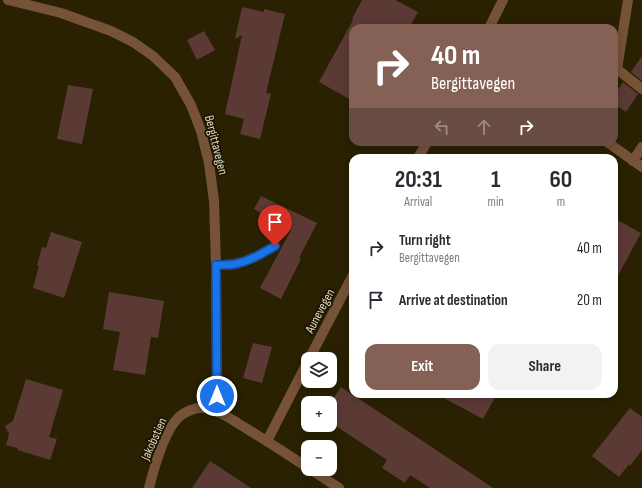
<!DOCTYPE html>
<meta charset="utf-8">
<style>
body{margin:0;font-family:"Sofia Sans Condensed",sans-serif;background:#f2f2f3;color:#2b2b33;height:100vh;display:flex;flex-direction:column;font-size:15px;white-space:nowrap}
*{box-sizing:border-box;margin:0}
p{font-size:13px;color:#7c7c81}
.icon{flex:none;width:22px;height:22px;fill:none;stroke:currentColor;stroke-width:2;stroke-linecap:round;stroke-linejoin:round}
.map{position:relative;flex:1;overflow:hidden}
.side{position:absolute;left:349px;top:154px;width:269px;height:244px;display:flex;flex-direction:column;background:#fff;border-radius:12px;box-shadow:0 2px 10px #0003}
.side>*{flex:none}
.hud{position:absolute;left:349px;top:24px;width:269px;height:122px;border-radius:12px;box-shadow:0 2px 10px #0003;background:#846055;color:#fff;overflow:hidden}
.tools{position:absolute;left:301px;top:352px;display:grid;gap:8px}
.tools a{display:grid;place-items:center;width:36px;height:36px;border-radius:8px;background:#fff;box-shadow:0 2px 10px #0003;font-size:20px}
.pin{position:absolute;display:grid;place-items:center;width:34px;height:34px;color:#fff;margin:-41px -17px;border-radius:50% 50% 50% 0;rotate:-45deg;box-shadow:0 0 4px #0007}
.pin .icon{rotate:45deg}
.me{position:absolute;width:44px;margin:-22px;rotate:0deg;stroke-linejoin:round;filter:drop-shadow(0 0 3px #0008)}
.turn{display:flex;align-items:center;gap:14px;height:84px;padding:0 16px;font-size:18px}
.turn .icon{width:52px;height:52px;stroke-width:2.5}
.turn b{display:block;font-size:28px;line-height:34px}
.lanes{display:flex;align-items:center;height:38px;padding:0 16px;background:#0003;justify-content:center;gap:20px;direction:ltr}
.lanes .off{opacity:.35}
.eta{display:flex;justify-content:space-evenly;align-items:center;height:68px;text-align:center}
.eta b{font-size:24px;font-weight:700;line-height:28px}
.button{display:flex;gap:8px;margin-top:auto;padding:8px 16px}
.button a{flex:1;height:46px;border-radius:12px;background:#846055;color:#fff;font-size:16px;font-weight:700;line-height:46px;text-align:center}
.button a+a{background:#f2f2f3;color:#2b2b33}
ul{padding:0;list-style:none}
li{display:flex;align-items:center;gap:12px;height:52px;padding:0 16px}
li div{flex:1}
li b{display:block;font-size:15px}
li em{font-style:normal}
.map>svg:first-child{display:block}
.building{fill:#5b3a36}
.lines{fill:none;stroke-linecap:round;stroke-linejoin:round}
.lane{stroke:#765236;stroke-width:10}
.street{stroke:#765236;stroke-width:10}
.route-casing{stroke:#114b97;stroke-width:10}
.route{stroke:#1a73e8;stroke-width:7}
.labels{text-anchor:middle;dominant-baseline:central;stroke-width:4;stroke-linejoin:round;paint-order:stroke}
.street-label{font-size:13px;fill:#dbd7c5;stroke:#1f1700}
</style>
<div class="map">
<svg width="642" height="488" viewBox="0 0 642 488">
<rect width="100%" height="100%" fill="#292102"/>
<!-- building -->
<g class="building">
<polygon points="362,0 395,0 418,12 409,28 353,28 353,101 319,82 353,20 352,19"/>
<polygon points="242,7 264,12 264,9 285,14 266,93 271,94 260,139 240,134 244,119 225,114 242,35 235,39"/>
<polygon points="204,31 215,50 197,60 187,40"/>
<polygon points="642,56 642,81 631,72"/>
<polygon points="623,82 638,94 626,112 614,104 614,95"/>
<polygon points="68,85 93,89 82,144 57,139"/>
<polygon points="261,196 317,223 299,258 301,259 281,299 260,288 291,230 254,209"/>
<polygon points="614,218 641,233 614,283"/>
<polygon points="51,232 82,242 64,298 33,288 39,266 37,265 42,247 46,248"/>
<polygon points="109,292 164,301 158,338 151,337 145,375 113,370 120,332 103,329"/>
<polygon points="253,343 272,347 262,383 243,378"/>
<polygon points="26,379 63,390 49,437 57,439 50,460 18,450 17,448 6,445 9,434 5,426 13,421"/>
<polygon points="341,387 394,422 493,488 430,488 410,475 405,483 382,468 387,460 330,422 330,403"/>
<polygon points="436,394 497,394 483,419"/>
<polygon points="630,408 642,417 642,450 630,466 629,464 619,477 592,456"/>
<polygon points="210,461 251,488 192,488"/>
</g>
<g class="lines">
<!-- lane -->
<g class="lane">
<polyline points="628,0 617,69 642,89"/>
<polyline points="633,161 642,147"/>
<path d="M 216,265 C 222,265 229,265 235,264 C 250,261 263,253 275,246"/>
</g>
<!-- street -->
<g class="street">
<polyline points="8,0 61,13 111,31 133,42 153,56 175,77 191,105 201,131 209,163 214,201 216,265 217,411"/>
<polyline points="489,28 503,0"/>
<polyline points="607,142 642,167"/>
<polyline points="418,158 427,142"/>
<polyline points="309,359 353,275"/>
<polyline points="267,441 308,361"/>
<polyline points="310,469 339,488"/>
<path d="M 149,488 C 154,468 164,432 178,418 C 185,411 196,407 206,408 C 220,410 232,420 244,427 C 265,440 287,454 308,468"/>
</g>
</g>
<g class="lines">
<defs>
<path id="route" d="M 217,396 L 216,265 C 222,265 229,265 235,264 C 250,261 263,253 275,246"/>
</defs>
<!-- route casing -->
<use href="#route" class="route-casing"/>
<!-- route -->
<use href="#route" class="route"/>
</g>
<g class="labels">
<!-- street labels -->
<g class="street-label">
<text transform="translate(216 145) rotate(76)">Bergittavegen</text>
<text transform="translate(320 311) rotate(-62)">Aunevegen</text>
<text transform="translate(154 439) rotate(-66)">Jakobstien</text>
</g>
</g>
</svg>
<div class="tools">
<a><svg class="icon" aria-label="layers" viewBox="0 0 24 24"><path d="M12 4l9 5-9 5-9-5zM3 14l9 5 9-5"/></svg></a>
<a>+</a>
<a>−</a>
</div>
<div class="pin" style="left:275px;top:246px;background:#d93025"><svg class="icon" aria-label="arrive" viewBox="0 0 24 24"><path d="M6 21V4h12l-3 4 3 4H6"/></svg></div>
<svg class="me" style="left:217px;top:396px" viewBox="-20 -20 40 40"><circle r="17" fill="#1a73e8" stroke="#fff" stroke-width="3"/><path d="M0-11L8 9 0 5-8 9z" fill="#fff"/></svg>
<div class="hud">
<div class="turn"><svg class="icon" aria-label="right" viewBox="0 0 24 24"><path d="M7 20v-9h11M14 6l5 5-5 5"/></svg><div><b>40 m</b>Bergittavegen</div></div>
<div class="lanes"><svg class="icon off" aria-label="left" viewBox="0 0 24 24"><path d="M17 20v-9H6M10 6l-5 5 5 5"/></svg><svg class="icon off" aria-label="ahead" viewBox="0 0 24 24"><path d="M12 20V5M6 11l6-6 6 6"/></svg><svg class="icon" aria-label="right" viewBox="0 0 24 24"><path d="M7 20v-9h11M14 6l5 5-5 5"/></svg></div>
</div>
<section class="side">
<div class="eta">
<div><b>20:31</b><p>Arrival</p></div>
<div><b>1</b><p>min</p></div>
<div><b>60</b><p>m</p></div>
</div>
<ul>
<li><svg class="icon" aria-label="right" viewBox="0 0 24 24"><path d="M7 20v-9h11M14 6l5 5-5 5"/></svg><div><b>Turn right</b><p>Bergittavegen</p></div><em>40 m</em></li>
<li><svg class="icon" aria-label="arrive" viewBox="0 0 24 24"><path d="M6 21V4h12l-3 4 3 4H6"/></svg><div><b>Arrive at destination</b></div><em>20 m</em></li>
</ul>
<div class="button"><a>Exit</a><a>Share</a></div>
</section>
</div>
